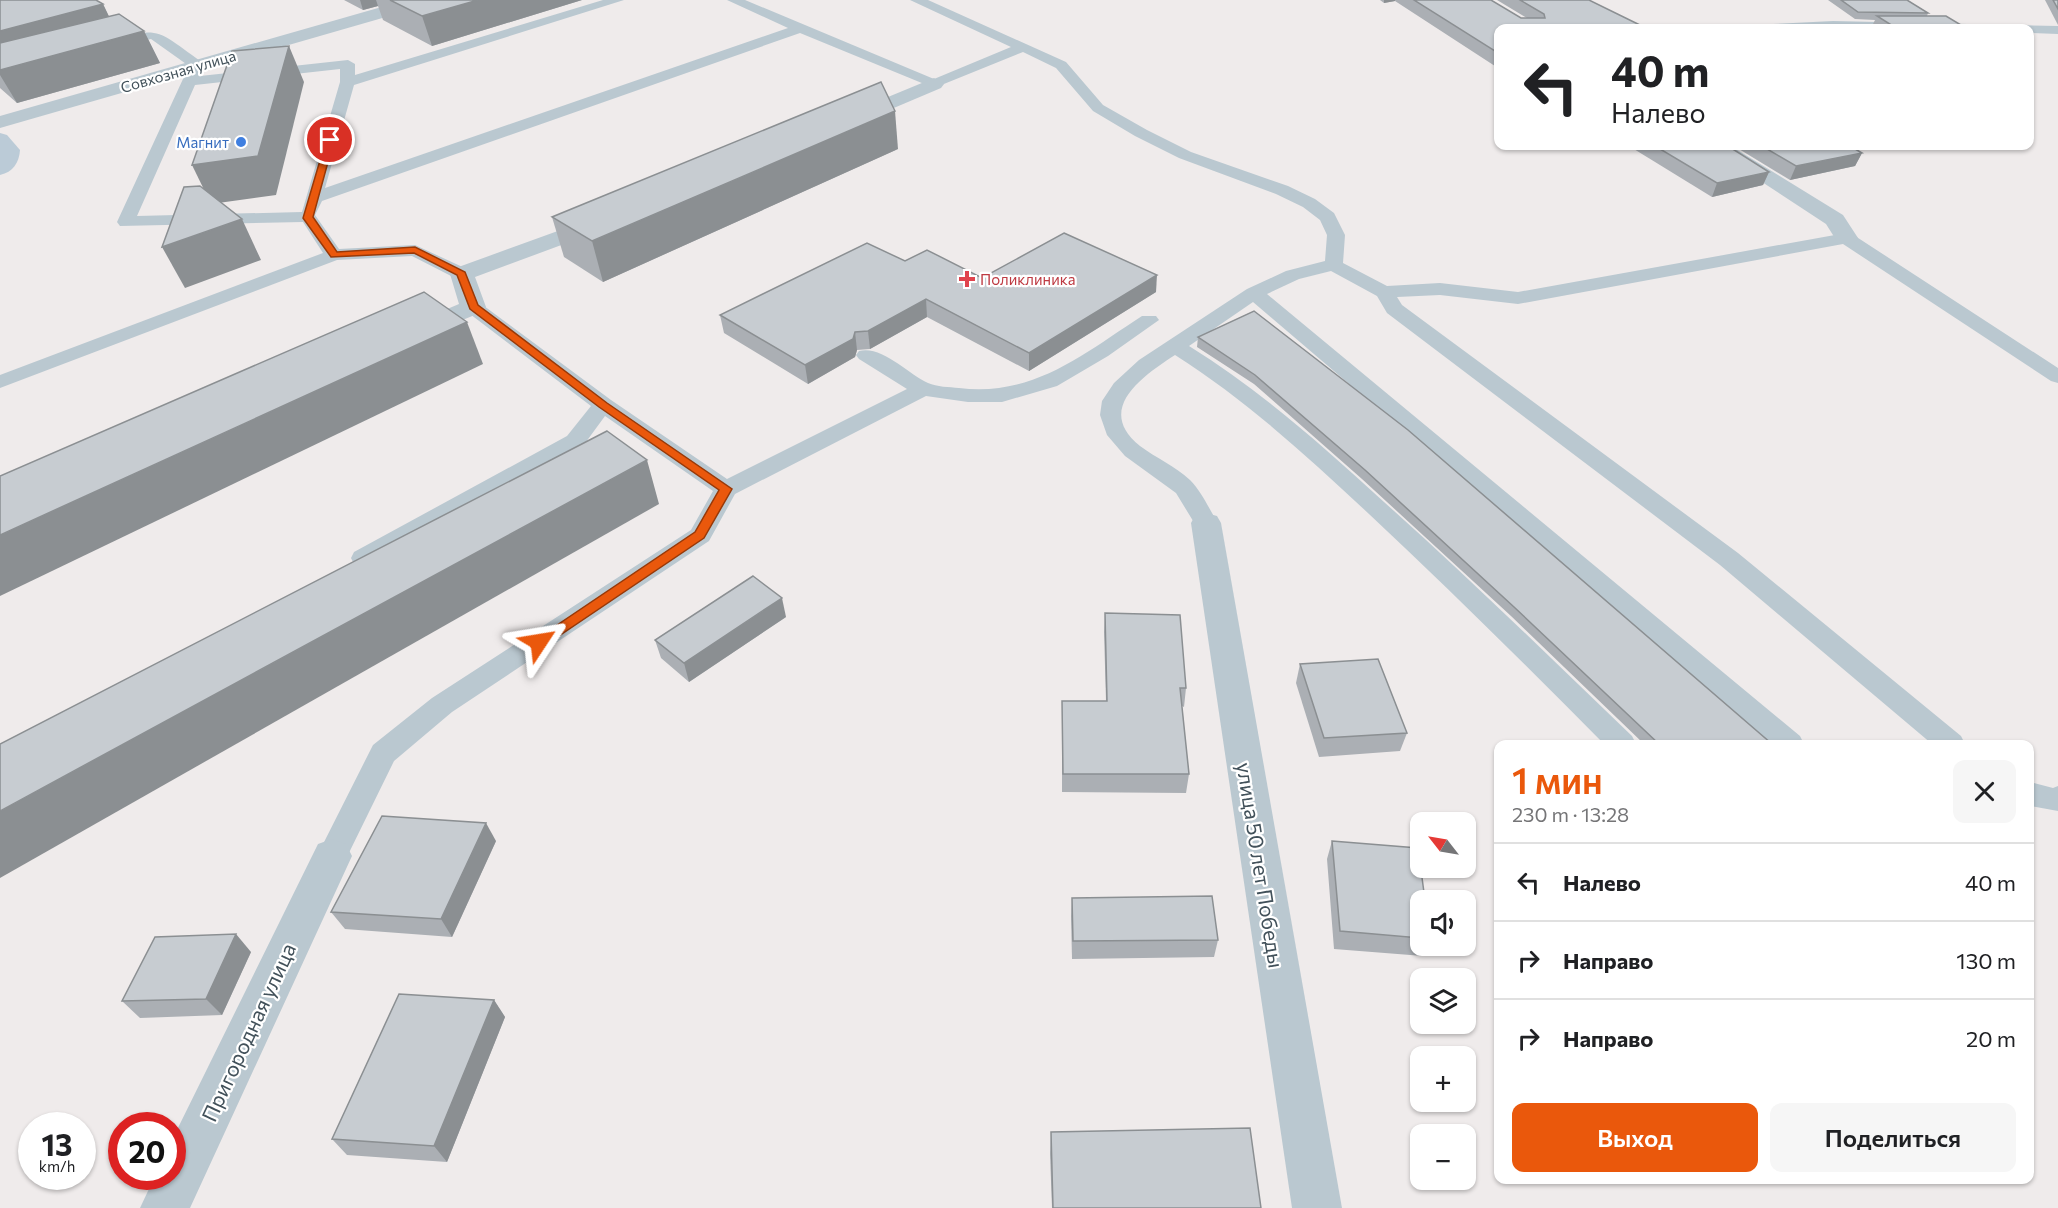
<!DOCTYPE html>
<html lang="ru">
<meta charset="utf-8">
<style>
body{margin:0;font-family:Commissioner,sans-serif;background:#f6f6f6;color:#202124;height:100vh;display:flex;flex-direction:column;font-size:22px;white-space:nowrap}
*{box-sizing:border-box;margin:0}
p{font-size:20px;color:#757577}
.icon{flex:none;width:33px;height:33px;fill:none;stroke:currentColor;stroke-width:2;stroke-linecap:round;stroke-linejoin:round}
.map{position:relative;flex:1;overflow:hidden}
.panel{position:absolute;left:1494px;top:740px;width:540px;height:444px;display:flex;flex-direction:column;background:#fff;border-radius:12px;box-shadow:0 2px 4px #0004}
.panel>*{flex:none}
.hud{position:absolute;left:1494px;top:24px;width:540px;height:126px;border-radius:12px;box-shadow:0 2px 4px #0004;background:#fff;color:#202124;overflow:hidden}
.needle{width:39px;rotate:301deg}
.tools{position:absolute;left:1410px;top:812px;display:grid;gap:12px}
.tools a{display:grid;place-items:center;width:66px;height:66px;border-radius:12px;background:#fff;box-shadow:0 2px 4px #0004;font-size:30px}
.speed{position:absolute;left:18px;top:1112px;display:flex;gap:12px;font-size:30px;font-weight:700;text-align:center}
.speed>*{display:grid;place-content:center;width:78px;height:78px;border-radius:50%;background:#fff;box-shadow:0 2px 4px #0004;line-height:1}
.speed small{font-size:15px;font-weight:400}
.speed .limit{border:9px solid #d22;background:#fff;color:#111}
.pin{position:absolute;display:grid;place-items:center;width:51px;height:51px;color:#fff;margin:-26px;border:3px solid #fff;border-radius:50%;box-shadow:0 2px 6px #0007}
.me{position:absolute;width:66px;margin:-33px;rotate:57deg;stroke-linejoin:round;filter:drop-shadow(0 0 4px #0008)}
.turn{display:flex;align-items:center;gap:21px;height:126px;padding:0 18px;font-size:27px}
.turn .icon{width:78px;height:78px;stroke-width:2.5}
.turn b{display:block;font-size:42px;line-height:51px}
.round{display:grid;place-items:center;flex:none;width:63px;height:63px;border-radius:12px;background:#f6f6f6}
.summary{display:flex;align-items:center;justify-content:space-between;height:102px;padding:0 18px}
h1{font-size:36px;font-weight:600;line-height:45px;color:#ea580c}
.primary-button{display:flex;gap:12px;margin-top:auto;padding:12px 18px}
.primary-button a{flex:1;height:69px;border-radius:12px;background:#ea580c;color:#fff;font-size:24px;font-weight:600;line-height:69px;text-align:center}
.primary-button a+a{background:#f6f6f6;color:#202124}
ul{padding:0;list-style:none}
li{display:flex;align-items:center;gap:18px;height:78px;padding:0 18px;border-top:2px solid #e0e0e0}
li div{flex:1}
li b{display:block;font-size:22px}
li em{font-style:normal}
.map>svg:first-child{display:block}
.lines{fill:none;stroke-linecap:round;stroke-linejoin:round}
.lane{fill:#bac8d0;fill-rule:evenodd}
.street{fill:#bac8d0;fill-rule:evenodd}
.secondary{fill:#bbcbd7;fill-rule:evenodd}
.wall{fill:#abafb4}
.shaded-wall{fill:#8b8f92}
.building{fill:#c7ccd1;stroke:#8b8f92;stroke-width:1.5}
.route{fill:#ea580c;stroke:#983908;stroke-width:1.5}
.shop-dot{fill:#3f7fe0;stroke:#fff;stroke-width:2}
.health-dot{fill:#e0444e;stroke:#fff;stroke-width:2}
.labels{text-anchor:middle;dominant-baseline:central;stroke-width:4.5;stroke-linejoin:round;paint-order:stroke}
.far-street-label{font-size:15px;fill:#42515a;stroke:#fff}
.far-shop-label{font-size:15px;fill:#366cbe;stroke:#fff;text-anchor:end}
.far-health-label{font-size:15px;fill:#be3a42;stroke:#fff;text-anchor:start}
.near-street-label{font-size:21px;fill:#42515a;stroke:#fff}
</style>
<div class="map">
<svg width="2058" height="1208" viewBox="0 0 2058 1208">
<rect width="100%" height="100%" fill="#efebeb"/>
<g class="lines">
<!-- lane -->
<g class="lane">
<path d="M 603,0 L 624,0 L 354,85 L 325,188 L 788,28 L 727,0 L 745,0 L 934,79 L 1011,47 L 910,0 L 928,0 L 1066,62 L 1103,105 L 1147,130 L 1191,152 L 1288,186 L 1315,199 L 1334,213 L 1345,235 L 1343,263 L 1387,286 L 1440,283 L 1518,292 L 1846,233 L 1852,234 L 2058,368 L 2058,383 L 2051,381 L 1843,244 L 1518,304 L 1440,295 L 1397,297 L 1402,305 L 1738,553 L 1961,736 L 1965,744 L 1932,744 L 1720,565 L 1387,313 L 1377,296 L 1331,271 L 1299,279 L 1267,294 L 1800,736 L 1804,744 L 1771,744 L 1253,302 L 1189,346 C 1260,390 1322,445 1384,502 C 1469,578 1550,657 1632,736 L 1636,744 L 1604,744 C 1527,666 1449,589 1369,514 C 1308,457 1246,400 1175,355 C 1143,376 1094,409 1140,446 C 1156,458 1175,466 1190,480 C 1202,492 1209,509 1218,523 L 1214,529 L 1206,531 L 1198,529 L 1176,493 L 1125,456 L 1107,435 L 1100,415 L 1102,401 L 1114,383 L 1139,360 L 1247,289 L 1286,271 L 1325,261 L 1327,235 L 1320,220 L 1303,207 L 1276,194 L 1179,158 L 1135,136 L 1093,111 L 1056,68 L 1023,52 L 934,88 L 800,33 L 322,201 L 315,215 L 339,249 L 415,245 L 469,270 L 471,274 L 469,278 L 455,278 L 412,256 L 337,260 L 0,388 L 0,375 L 323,253 L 303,222 L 120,226 L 117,222 L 189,66 L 151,39 L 112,48 L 105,44 L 107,41 C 162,25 157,31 202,62 L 204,65 L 200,76 L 348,60 L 355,64 L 355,75 ZM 340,69 L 340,82 L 302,212 L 137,216 L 195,85 Z"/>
<polygon points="1833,21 2058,26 2058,34 2030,33 2030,28 1766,28 1773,24"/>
<path d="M 473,301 L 480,303 L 611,400 L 727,479 L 907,389 L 859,359 L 856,355 L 859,351 C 882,345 908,374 928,383 C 937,387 949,387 959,388 C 1034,397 1083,354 1142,316 L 1156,316 L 1159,320 L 1108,356 L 1057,386 L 1002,402 L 968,402 L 926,396 L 735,494 L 709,541 L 452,712 L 394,761 L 343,865 L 332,869 L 321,865 L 317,856 L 373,745 L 432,698 L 691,530 L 713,491 L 605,416 L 583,446 L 372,564 L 363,566 L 354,564 L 351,558 L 354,552 L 567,436 L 591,406 L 466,311 L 463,307 L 466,303 Z"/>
<polygon points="2030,782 2053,788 2058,786 2058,811 2030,806"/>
</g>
<!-- street -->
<g class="street">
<polygon points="406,0 433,0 431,4 0,128 0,116"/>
<polygon points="934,78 944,84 941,88 856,124 842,124 839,120 842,116"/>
<polygon points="1707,146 1731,146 1843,215 1858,238 1854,243 1838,243 1826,224"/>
<polygon points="602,215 610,217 613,222 610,227 475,277 486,307 482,312 414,340 405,337 401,332 405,327 459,304 450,274 453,269"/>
<polygon points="1206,513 1217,516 1221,523 1342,1208 1292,1208 1191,523 1195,516"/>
<polygon points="332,839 346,844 352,856 190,1208 140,1208 155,1176 172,1176 172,1140 318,844"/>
</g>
<!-- secondary -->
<path class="secondary" d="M 0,133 L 7,135 L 20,150 C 19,163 13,172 0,175 Z"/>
</g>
<!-- wall -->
<g class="wall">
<polygon points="0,0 103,4 109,17 144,31 160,63 17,103 0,88"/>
<polygon points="344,0 582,0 432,46 383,20 378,6 363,10"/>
<polygon points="1380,0 1491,0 1521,18 1527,18 1497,0 1589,0 1646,28 1498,28 1498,68 1395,1 1384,3"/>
<polygon points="1828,0 1907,0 1928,13 1927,16 1966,28 1871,28 1875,20 1855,19"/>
<polygon points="2045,0 2058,0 2058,25"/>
<polygon points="1629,146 1728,146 1769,172 1763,185 1712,197"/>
<polygon points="1734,146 1850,146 1862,153 1855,166 1790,180"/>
<polygon points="898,149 603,282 564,257 552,217"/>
<polygon points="905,261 982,278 1156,292 1029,371 927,317 870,349 857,350 855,357 808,384 724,333 720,315"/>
<polygon points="1254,311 1772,744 1644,744 1511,616 1362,479 1254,384 1197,347 1198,337"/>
<polygon points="1105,613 1186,688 1184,707 1182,706 1189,774 1186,793 1062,792 1062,701 1106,701 1104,632"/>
<polygon points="786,617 689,682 661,658 655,640"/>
<polygon points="1300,664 1407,733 1400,751 1319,757 1296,683"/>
<polygon points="496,841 452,937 345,929 331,912"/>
<polygon points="1332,841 1420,900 1420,945 1428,945 1423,956 1334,949 1327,859"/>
<polygon points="1072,898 1218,940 1214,957 1072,959 1071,916"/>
<polygon points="251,952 222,1015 140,1018 122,1001"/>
<polygon points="494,1000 505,1017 447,1162 347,1155 332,1139"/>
<polygon points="1051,1132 1261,1208 1052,1208 1050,1154"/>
</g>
<!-- shaded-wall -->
<g class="shaded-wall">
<polygon points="360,0 376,0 378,6 363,10"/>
<polygon points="478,0 582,0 432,46 422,16"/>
<polygon points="1384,0 1395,0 1395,1 1384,3"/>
<polygon points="103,4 118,35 0,68 0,31"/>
<polygon points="144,31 160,63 17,103 0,75 0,70"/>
<polygon points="289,46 304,82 276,195 211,204 192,165"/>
<polygon points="895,111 898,149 603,282 592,241"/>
<polygon points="1862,153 1855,166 1790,180 1796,166"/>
<polygon points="1769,172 1763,185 1712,197 1717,183"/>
<polygon points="242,219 261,260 185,288 162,247"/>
<polygon points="1157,275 1156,292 1029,371 1029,353"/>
<polygon points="926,299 927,317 870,349 868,331"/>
<polygon points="467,322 483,364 0,596 0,535"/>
<polygon points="855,332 857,350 855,357 808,384 805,365"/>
<polygon points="647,460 659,504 0,878 0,811"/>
<polygon points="782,598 786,617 689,682 684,663"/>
<polygon points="486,823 496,841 452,937 441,919"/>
<polygon points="236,934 251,952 222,1015 206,999"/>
<polygon points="494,1000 505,1017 447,1162 434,1146"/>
</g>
<!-- building -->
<g class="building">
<polygon points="0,0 96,0 103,4 0,31"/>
<polygon points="390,0 478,0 422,16"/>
<polygon points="1414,0 1491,0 1521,18 1545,18 1544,14 1520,0 1589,0 1646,28 1498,28 1498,53"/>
<polygon points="1841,0 1907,0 1928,13 1858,12"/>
<polygon points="2053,0 2058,0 2058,9"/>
<polygon points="119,14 144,31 0,70 0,43"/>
<polygon points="1877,16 1946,16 1966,28 1896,28"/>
<polygon points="289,46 258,156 192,165 232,51"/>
<polygon points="881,82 895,111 592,241 552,217"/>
<polygon points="1655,146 1728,146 1769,172 1717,183"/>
<polygon points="1762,146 1850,146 1862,153 1796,166"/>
<polygon points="200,186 242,219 162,247 184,187"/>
<polygon points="1064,233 1157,275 1029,353 926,299 868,331 855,332 853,339 805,365 720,315 867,243 905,261 927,250 982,278"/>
<polygon points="424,292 467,322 0,535 0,476"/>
<polygon points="1254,311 1408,430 1772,744 1659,744 1514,607 1365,470 1255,375 1198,337"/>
<polygon points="607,431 647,460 0,811 0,744"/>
<polygon points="753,576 782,598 684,663 655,640"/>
<polygon points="1105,613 1180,615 1186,688 1180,688 1189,774 1063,774 1062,701 1107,701"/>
<polygon points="1378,659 1407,733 1324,738 1300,664"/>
<polygon points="382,816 486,823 441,919 331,912"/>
<polygon points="1332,841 1418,848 1425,900 1420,900 1420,938 1340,931"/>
<polygon points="1212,896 1218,940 1073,941 1072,898"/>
<polygon points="236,934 206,999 122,1001 155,937"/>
<polygon points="399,994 494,1000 434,1146 332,1139"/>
<polygon points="1250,1128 1261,1208 1053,1208 1051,1132"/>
</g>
<!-- route -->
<polygon class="route" points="330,137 334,140 313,217 337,252 415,247 465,272 478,305 607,403 732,489 704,538 544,646 534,646 532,642 695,532 719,490 599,407 470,309 457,275 414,253 331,257 303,218 326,140"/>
<!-- markers -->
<circle class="shop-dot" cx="241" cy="142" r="6"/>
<path class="health-dot" d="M964 270h6v6h6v6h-6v6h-6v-6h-6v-6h6z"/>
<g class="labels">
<!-- far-street labels -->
<g class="far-street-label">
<text transform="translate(178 71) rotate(-16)">Совхозная улица</text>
</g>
<!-- far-shop labels -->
<g class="far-shop-label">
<text x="229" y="142">Магнит</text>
</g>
<!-- far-health labels -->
<g class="far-health-label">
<text x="980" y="279">Поликлиника</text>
</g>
<!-- near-street labels -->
<g class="near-street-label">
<text transform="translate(1261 865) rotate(81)">улица 50 лет Победы</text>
<text transform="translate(248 1032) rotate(-65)">Пригородная улица</text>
</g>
</g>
</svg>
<div class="tools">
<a><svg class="needle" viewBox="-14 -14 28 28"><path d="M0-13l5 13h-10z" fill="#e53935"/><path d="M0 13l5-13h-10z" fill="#757577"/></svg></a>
<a><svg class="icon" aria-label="sound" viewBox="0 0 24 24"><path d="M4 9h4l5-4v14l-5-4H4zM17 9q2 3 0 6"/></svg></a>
<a><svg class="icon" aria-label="layers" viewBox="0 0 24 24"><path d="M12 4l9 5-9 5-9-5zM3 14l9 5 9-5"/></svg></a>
<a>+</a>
<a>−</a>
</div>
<div class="speed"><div>13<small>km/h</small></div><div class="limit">20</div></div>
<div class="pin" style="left:330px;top:140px;background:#d93025"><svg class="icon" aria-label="arrive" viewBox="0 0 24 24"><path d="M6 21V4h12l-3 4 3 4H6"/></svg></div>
<svg class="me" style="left:539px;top:642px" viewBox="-20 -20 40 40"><path d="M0-17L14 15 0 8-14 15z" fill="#ea580c" stroke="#fff" stroke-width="4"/></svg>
<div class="hud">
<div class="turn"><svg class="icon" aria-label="left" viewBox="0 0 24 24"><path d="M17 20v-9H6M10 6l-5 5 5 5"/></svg><div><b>40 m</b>Налево</div></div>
</div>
<section class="panel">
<div class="summary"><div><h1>1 мин</h1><p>230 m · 13:28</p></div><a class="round"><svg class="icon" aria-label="close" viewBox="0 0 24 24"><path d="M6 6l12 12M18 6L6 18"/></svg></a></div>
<ul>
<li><svg class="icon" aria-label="left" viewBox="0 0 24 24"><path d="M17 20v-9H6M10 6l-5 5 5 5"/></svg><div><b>Налево</b></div><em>40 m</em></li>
<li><svg class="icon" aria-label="right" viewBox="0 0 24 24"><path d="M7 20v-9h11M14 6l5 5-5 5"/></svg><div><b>Направо</b></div><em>130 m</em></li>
<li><svg class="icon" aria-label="right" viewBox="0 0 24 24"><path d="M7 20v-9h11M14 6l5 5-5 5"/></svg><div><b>Направо</b></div><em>20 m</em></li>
</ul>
<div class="primary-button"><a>Выход</a><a>Поделиться</a></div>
</section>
</div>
